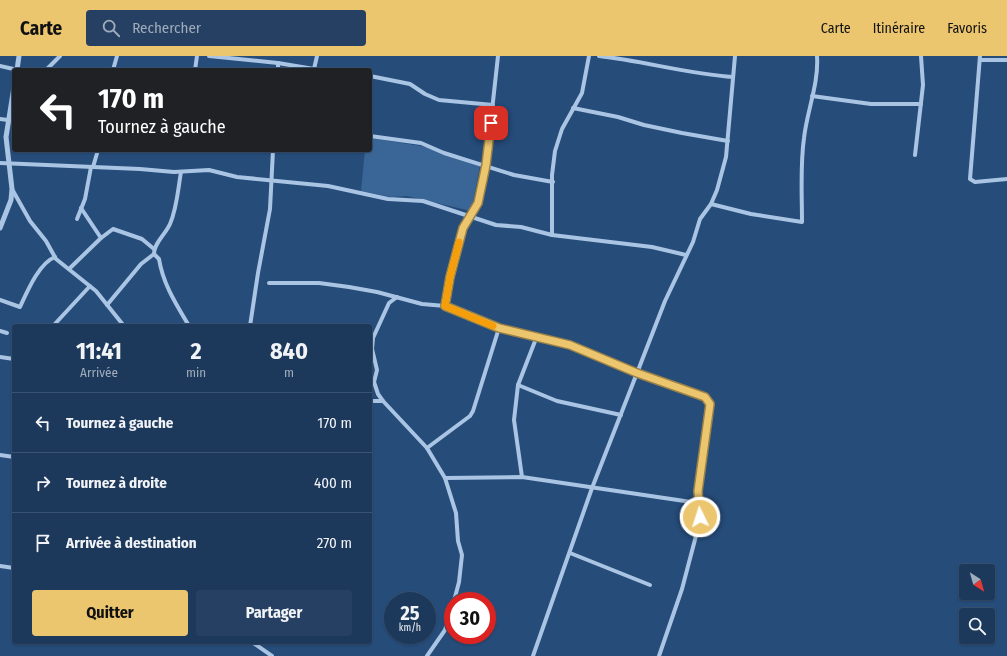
<!DOCTYPE html>
<html lang="fr">
<meta charset="utf-8">
<style>
body{margin:0;font-family:"Fira Sans Condensed",sans-serif;background:#254062;color:#f1f3f6;height:100vh;display:flex;flex-direction:column;font-size:15px;white-space:nowrap}
*{box-sizing:border-box;margin:0}
p{font-size:13px;color:#a0acbb}
.icon{flex:none;width:22px;height:22px;fill:none;stroke:currentColor;stroke-width:2;stroke-linecap:round;stroke-linejoin:round}
.map{position:relative;flex:1;overflow:hidden}
.drawer{position:absolute;left:12px;top:268px;width:360px;height:320px;display:flex;flex-direction:column;background:#1c395c;border-radius:4px;box-shadow:0 1px 3px #0004,0 0 0 1px #3a5372}
.drawer>*{flex:none}
.top-card{position:absolute;left:12px;top:12px;width:360px;height:84px;border-radius:4px;box-shadow:0 1px 3px #0004,0 0 0 1px #3a5372;background:#202124;color:#fff;overflow:hidden}
.needle{width:26px;rotate:143deg}
.buttons{position:absolute;left:959px;top:508px;display:grid;gap:8px}
.buttons a{display:grid;place-items:center;width:36px;height:36px;border-radius:4px;background:#1c395c;box-shadow:0 1px 3px #0004,0 0 0 1px #3a5372;font-size:20px}
.speed{position:absolute;left:384px;top:536px;display:flex;gap:8px;font-size:20px;font-weight:700;text-align:center}
.speed>*{display:grid;place-content:center;width:52px;height:52px;border-radius:50%;background:#1c395c;box-shadow:0 1px 3px #0004,0 0 0 1px #3a5372;line-height:1}
.speed small{font-size:10px;font-weight:400}
.speed .limit{border:6px solid #d22;background:#fff;color:#111}
.pin{position:absolute;display:grid;place-items:center;width:34px;height:34px;color:#fff;margin:-17px;border-radius:8px;box-shadow:0 2px 6px #0006}
.me{position:absolute;width:44px;margin:-22px;rotate:356deg;stroke-linejoin:round;filter:drop-shadow(0 0 3px #0008)}
.turn{display:flex;align-items:center;gap:14px;height:84px;padding:0 20px;font-size:18px}
.turn .icon{width:52px;height:52px;stroke-width:2.5}
.turn b{display:block;font-size:28px;line-height:34px}
.eta{display:flex;justify-content:space-evenly;align-items:center;height:68px;text-align:center}
.eta b{font-size:24px;font-weight:700;line-height:28px}
.button{display:flex;gap:8px;margin-top:auto;padding:8px 20px}
.button a{flex:1;height:46px;border-radius:4px;background:#ecc66f;color:#111;font-size:16px;font-weight:700;line-height:46px;text-align:center}
.button a+a{background:#254062;color:#f1f3f6}
ul{padding:0;list-style:none}
li{display:flex;align-items:center;gap:12px;height:60px;padding:0 20px;border-top:1px solid #3a5372}
li div{flex:1}
li b{display:block;font-size:15px}
li em{font-style:normal}
header{display:flex;align-items:center;gap:24px;box-sizing:border-box;height:56px;padding:0 20px;background:#ecc66f;color:#111}
header strong{font-size:19px}
nav{display:flex;gap:22px;margin-inline-start:auto;font-size:14px}
.search{width:280px;height:36px;background:#254062;display:flex;align-items:center;gap:10px;box-sizing:border-box;padding:0 14px;border-radius:4px;color:#a0acbb;font-size:15px}
.map>svg:first-child{display:block}
.green{fill:#3a6697}
.lines{fill:none;stroke-linecap:round;stroke-linejoin:round}
.minor{stroke:#aac5e4;stroke-width:4}
.tertiary{stroke:#aac5e4;stroke-width:5}
.route-casing{stroke:#998148;stroke-width:10}
.route{stroke:#ecc66f;stroke-width:7}
.slow{stroke:#f59e0b;stroke-width:7}
</style>
<header>
<strong>Carte</strong>
<div class="search"><svg class="icon" aria-label="search" viewBox="0 0 24 24"><circle cx="10" cy="10" r="6"/><path d="M15 15l6 6"/></svg>Rechercher</div>
<nav><a>Carte</a><a>Itinéraire</a><a>Favoris</a></nav>
</header>
<div class="map">
<svg width="1007" height="600" viewBox="0 0 1007 600">
<rect width="100%" height="100%" fill="#264c7a"/>
<!-- green -->
<polygon class="green" points="370,82 427,91 446,100 480,110 471,155 407,140 391,141 361,135 365,94 370,94"/>
<g class="lines">
<!-- minor -->
<g class="minor">
<polyline points="209,0 278,7"/>
<path d="M 599,0 C 644,5 688,18 733,21"/>
<polyline points="980,0 970,123 975,126 1007,123"/>
<polyline points="980,4 1007,4"/>
<polyline points="0,10 18,14"/>
<polyline points="46,14 60,0"/>
<polyline points="113,14 117,0"/>
<polyline points="195,14 197,0"/>
<polyline points="278,14 278,7 314,13 317,0"/>
<polyline points="370,20 410,28 425,38 439,44 493,49"/>
<polyline points="812,40 871,48 921,48"/>
<polyline points="573,52 618,61 644,69 682,77 728,85"/>
<polyline points="0,63 8,64"/>
<polyline points="370,80 421,87 444,97 514,119 553,126"/>
<polyline points="915,99 923,29 921,0"/>
<polyline points="0,107 140,113 174,116 209,114 237,121 328,130 388,143 423,145 496,169 521,171 552,179 652,191 686,199"/>
<polyline points="93,111 98,94"/>
<polyline points="12,133 30,165 46,185 56,203 96,235 124,270"/>
<path d="M 711,148 L 751,158 L 802,166 C 802,138 800,110 804,82 C 807,55 819,27 817,0"/>
<polyline points="77,163 85,143 91,111"/>
<polyline points="552,179 552,119 555,95 562,73 582,37 589,0"/>
<polyline points="101,182 113,173 142,183 154,193"/>
<path d="M 154,198 C 154,187 165,179 170,168 C 177,152 178,133 181,116"/>
<polyline points="69,213 101,182 81,152"/>
<polyline points="269,227 319,227 349,231 377,236 422,248 445,250 499,272 570,289 637,317 592,432 533,600"/>
<path d="M 0,244 L 20,251 C 27,236 39,207 55,201"/>
<path d="M 107,249 L 141,208 L 154,198 L 159,203 C 163,228 176,248 189,270"/>
<polyline points="445,250 450,221 463,172 471,162 479,141 486,109 498,0"/>
<polyline points="53,270 90,230"/>
<polyline points="250,270 258,217 270,153 273,94"/>
<polyline points="0,275 7,277"/>
<polyline points="0,301 14,303"/>
<polyline points="518,329 557,345 621,359"/>
<polyline points="370,345 383,345 427,392 445,422 456,457 458,485 462,499 459,526 454,545"/>
<polyline points="383,345 378,338 374,326 377,314 372,293 373,282 389,247 397,241"/>
<polyline points="427,392 470,360 473,355 499,272"/>
<polyline points="0,399 14,401"/>
<polyline points="522,421 514,364 518,329 537,280"/>
<polyline points="445,422 522,421 698,447"/>
<polyline points="570,497 650,529"/>
<polyline points="0,510 14,512"/>
<polyline points="252,586 272,600"/>
<polyline points="427,600 445,574 453,550"/>
<polyline points="659,600 682,533 697,476 700,461 698,435 710,348 705,341 637,317 665,245 693,186 700,163 711,148 717,134 726,101 735,0"/>
</g>
<!-- tertiary -->
<g class="tertiary">
<polyline points="17,14 19,0"/>
<polyline points="0,172 11,144 12,133 6,81 14,31"/>
</g>
</g>
<g class="lines">
<defs>
<polyline id="route" points="491,67 486,109 478,147 463,172 450,221 445,250 499,272 570,289 637,317 705,341 710,348 698,435 700,461"/>
</defs>
<!-- route casing -->
<use href="#route" class="route-casing"/>
<!-- route -->
<use href="#route" class="route"/>
<!-- slow -->
<polyline class="slow" points="459,186 450,221 445,250 493,270"/>
</g>
</svg>
<div class="buttons">
<a><svg class="needle" viewBox="-14 -14 28 28"><path d="M0-13l5 13h-10z" fill="#e53935"/><path d="M0 13l5-13h-10z" fill="#a0acbb"/></svg></a>
<a><svg class="icon" aria-label="search" viewBox="0 0 24 24"><circle cx="10" cy="10" r="6"/><path d="M15 15l6 6"/></svg></a>
</div>
<div class="speed"><div>25<small>km/h</small></div><div class="limit">30</div></div>
<div class="pin" style="left:491px;top:67px;background:#d93025"><svg class="icon" aria-label="arrive" viewBox="0 0 24 24"><path d="M6 21V4h12l-3 4 3 4H6"/></svg></div>
<svg class="me" style="left:700px;top:461px" viewBox="-20 -20 40 40"><circle r="17" fill="#ecc66f" stroke="#fff" stroke-width="3"/><path d="M0-11L8 9 0 5-8 9z" fill="#fff"/></svg>
<div class="top-card">
<div class="turn"><svg class="icon" aria-label="left" viewBox="0 0 24 24"><path d="M17 20v-9H6M10 6l-5 5 5 5"/></svg><div><b>170 m</b>Tournez à gauche</div></div>
</div>
<section class="drawer">
<div class="eta">
<div><b>11:41</b><p>Arrivée</p></div>
<div><b>2</b><p>min</p></div>
<div><b>840</b><p>m</p></div>
</div>
<ul>
<li><svg class="icon" aria-label="left" viewBox="0 0 24 24"><path d="M17 20v-9H6M10 6l-5 5 5 5"/></svg><div><b>Tournez à gauche</b></div><em>170 m</em></li>
<li><svg class="icon" aria-label="right" viewBox="0 0 24 24"><path d="M7 20v-9h11M14 6l5 5-5 5"/></svg><div><b>Tournez à droite</b></div><em>400 m</em></li>
<li><svg class="icon" aria-label="arrive" viewBox="0 0 24 24"><path d="M6 21V4h12l-3 4 3 4H6"/></svg><div><b>Arrivée à destination</b></div><em>270 m</em></li>
</ul>
<div class="button"><a>Quitter</a><a>Partager</a></div>
</section>
</div>
